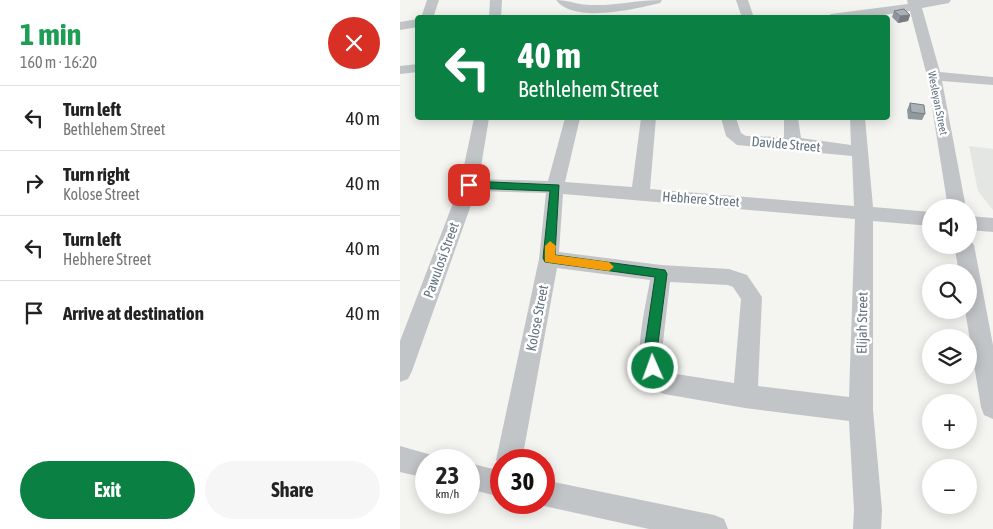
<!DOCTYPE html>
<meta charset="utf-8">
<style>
body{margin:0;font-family:"Asap Condensed",sans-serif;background:#f6f6f6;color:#222;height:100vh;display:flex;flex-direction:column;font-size:19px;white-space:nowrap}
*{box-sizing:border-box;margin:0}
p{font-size:16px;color:#767676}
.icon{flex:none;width:28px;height:28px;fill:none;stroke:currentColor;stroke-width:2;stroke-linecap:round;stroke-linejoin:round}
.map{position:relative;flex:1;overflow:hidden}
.side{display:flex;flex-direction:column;background:#fff;width:400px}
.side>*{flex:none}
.top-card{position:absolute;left:15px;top:15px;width:475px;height:105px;border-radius:5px;box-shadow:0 2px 12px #0003;background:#0b8043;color:#fff;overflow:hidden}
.fabs{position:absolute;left:522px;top:199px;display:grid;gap:10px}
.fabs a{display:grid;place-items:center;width:55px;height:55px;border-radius:50%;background:#fff;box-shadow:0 2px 12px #0003;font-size:25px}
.speed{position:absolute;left:15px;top:449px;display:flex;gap:10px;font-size:25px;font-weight:700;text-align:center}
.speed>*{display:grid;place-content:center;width:65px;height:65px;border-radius:50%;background:#fff;box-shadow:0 2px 12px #0003;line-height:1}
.speed small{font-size:12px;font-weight:400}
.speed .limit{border:8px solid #d22;background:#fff;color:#111}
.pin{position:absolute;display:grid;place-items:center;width:42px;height:42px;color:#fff;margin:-21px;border-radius:10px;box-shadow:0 2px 8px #0006}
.me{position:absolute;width:55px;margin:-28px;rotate:358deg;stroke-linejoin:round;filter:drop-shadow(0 0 4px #0008)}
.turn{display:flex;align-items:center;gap:18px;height:105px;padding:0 20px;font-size:22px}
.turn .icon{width:65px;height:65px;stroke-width:2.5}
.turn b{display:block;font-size:35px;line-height:42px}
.round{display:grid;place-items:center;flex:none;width:52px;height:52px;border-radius:26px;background:#f6f6f6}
.summary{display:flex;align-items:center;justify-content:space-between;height:85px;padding:0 20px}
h1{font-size:30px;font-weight:700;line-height:38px;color:#1e9e55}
.cta{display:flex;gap:10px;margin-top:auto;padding:10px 20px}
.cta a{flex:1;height:58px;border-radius:30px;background:#0b8043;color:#fff;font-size:20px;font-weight:700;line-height:58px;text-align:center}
.cta a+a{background:#f6f6f6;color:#222}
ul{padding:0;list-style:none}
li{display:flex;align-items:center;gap:15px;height:65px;padding:0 20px;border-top:1px solid #e0e0e0}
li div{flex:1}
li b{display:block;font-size:19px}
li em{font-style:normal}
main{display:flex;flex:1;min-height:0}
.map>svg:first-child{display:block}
.built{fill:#e4e6e3}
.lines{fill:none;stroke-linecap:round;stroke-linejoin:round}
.minor{fill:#c1c5c8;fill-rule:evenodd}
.wall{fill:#91989d}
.shaded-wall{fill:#767c80}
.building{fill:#a9b1b7;stroke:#767c80}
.route{fill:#0b8043;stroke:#07532c}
.slow{fill:#f59e0b}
.labels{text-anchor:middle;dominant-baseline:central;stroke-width:5;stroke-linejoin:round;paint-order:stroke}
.far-street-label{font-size:11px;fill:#627382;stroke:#fff}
.street-label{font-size:14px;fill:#627382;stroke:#fff}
</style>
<main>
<section class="side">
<div class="summary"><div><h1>1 min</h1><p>160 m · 16:20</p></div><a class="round" style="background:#d93025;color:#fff"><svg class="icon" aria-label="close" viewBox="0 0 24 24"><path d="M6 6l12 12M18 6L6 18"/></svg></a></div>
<ul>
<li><svg class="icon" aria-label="left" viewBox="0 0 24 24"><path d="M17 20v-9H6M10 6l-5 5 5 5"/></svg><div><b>Turn left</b><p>Bethlehem Street</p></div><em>40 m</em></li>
<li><svg class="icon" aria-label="right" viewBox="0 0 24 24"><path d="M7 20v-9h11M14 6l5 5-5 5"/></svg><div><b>Turn right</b><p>Kolose Street</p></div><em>40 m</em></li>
<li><svg class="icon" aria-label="left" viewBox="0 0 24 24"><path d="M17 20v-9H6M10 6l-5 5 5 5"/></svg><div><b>Turn left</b><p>Hebhere Street</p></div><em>40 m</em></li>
<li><svg class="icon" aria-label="arrive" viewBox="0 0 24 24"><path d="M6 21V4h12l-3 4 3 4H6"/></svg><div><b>Arrive at destination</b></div><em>40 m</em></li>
</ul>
<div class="cta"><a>Exit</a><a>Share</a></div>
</section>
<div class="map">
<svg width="593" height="529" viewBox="0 0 593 529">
<rect width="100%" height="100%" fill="#f4f4f0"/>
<!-- built -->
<polygon class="built" points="569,146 593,149 593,210 578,191"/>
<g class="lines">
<!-- minor -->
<g class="minor">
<polygon points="27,0 39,0 33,18 21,18"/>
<polygon points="90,0 102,0 101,18 89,18"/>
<path d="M 156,0 C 168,0 178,5 191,5 C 215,6 238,0 262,0 L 260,3 C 235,9 174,24 156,0 Z"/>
<polygon points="336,0 348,0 354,18 342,18"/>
<polygon points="507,0 551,0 549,3 522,8 540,72 593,77 593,85 542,81 566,208 548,208 527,76 510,11 463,18 425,18 431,14 508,4"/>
<polygon points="18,19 18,27 0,30 0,22"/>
<polygon points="18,64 18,72 0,74 0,66"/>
<path d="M 74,118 L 89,118 L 79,179 L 148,181 L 165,118 L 180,118 L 165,182 L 232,187 L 241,118 L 256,118 L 250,189 L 454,206 L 452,156 L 337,145 L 326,136 L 321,118 L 336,118 L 341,133 L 346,136 L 384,137 L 384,118 L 398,118 L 401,138 L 451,145 L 450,118 L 465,118 L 473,207 L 531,212 L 531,226 L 473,221 L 473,410 L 482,510 L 481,529 L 453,529 L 454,510 L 449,421 L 345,408 L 264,394 C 257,391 250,387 245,381 C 232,359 246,305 250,280 L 157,268 L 122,460 L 101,460 L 100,469 L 96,460 L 139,259 L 146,193 L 76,191 L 12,371 L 8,379 L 0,382 L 0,341 L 60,185 ZM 163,194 L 455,219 L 449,397 L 358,386 L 362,297 L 347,275 L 329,269 L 261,265 L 159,252 ZM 270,282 L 328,285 L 333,287 L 341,299 L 334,383 L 270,373 L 265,369 L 262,351 Z"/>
<polygon points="569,216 593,218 593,232 569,230"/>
<polygon points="569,239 574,245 593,345 593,419 584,415 581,407 565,310 569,310 569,272 559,272 554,245 569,245"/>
<polygon points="0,446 35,456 37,460 26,460 26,478 0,472"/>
<polygon points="69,463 101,471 101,497 69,489"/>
<polygon points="144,480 314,515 324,519 328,529 249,529 144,506 135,502 144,502"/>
</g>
</g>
<!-- wall -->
<g class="wall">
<polygon points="494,11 510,15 508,21 498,23 492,17"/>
<polygon points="510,103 525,114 522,120 508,119 507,110"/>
</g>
<!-- shaded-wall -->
<polygon class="shaded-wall" points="510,15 508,21 498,23 500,16"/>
<!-- building -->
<g class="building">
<polygon points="504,9 510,15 500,16 494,11"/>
<polygon points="510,103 524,105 525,114 511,112"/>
</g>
<!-- route -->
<polygon class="route" points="69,181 159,185 155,255 265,270 267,274 257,351 259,368 257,373 253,375 248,373 244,351 255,277 145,262 143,258 150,191 69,188 64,185"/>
<!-- slow -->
<polygon class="slow" points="150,241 156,246 155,255 209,262 214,267 209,271 145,262 145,246"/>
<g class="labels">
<!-- far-street labels -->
<g class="far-street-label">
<text transform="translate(538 103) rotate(79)">Wesleyan Street</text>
</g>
<!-- street labels -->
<g class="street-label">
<text transform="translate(386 144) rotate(5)">Davide Street</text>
<text transform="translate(301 199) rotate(4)">Hebhere Street</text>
<text transform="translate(41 260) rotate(-70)">Pawulosi Street</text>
<text transform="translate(137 318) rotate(-79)">Kolose Street</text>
<text transform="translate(462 323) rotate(-89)">Elijah Street</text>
</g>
</g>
</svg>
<div class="fabs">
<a><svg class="icon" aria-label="sound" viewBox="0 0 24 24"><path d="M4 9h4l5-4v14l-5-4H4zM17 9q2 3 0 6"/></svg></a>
<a><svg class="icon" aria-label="search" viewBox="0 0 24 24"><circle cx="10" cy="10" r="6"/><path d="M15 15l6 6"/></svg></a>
<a><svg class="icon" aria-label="layers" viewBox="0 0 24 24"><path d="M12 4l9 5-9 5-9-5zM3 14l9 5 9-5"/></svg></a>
<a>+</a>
<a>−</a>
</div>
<div class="speed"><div>23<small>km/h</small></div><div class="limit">30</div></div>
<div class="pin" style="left:69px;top:185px;background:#d93025"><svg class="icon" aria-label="arrive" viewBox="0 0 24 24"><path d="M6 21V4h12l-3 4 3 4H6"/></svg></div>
<svg class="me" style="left:253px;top:368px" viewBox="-20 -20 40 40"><circle r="17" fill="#0b8043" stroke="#fff" stroke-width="3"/><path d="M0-11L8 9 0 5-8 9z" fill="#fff"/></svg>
<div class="top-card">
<div class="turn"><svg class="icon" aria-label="left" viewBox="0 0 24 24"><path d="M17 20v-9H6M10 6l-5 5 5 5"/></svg><div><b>40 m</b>Bethlehem Street</div></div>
</div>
</div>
</main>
